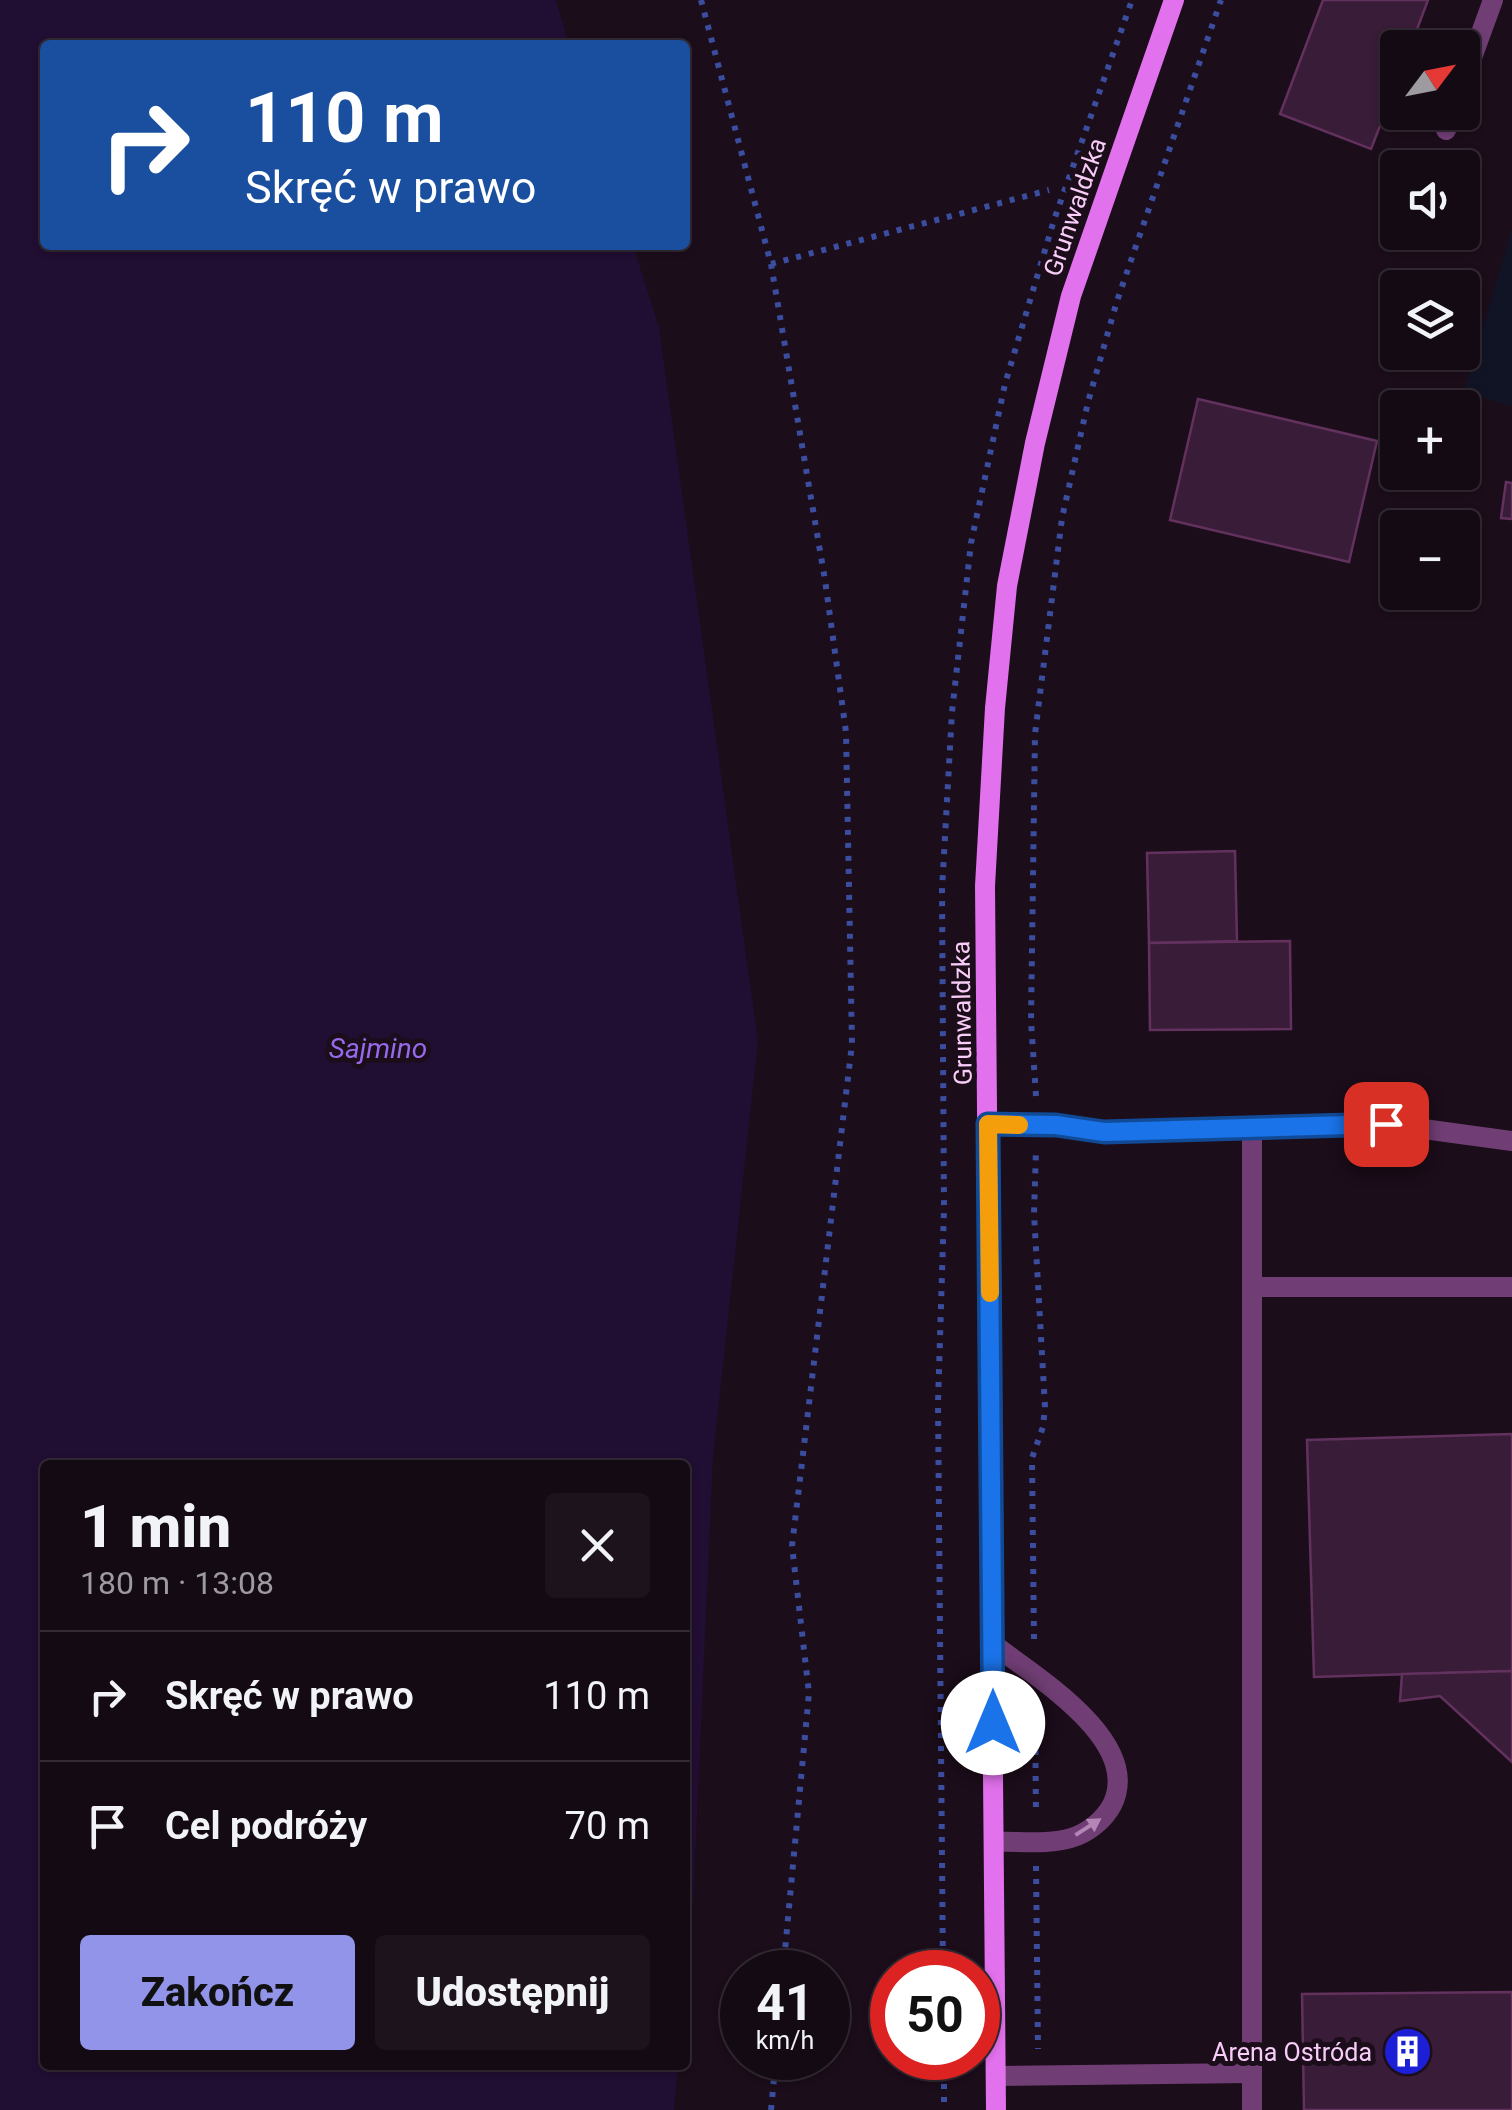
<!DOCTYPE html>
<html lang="pl">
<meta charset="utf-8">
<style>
body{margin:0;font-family:Roboto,sans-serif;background:#1d131d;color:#f1f3f6;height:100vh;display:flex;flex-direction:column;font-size:38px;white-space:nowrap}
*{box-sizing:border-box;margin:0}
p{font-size:32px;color:#9d9aa0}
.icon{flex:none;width:55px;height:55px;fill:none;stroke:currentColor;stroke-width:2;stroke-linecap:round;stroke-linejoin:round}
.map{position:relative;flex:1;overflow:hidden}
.panel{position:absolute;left:40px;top:1460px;width:650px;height:610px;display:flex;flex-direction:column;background:#140a14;border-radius:10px;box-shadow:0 2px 8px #0004,0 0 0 2px #332b34}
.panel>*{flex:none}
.banner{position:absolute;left:40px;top:40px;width:650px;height:210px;border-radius:10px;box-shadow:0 2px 8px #0004,0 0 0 2px #332b34;background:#1a4fa0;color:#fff;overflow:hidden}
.needle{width:65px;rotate:58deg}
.fabs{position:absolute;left:1380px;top:30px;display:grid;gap:20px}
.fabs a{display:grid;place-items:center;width:100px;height:100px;border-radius:10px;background:#140a14;box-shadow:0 2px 8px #0004,0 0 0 2px #332b34;font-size:50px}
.speed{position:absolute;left:720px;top:1950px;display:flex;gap:20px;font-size:50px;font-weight:700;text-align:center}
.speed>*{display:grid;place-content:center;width:130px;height:130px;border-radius:50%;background:#140a14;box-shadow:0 2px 8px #0004,0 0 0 2px #332b34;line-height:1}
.speed small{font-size:25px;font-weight:400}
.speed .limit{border:15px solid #d22;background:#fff;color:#111}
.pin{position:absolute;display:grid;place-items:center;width:85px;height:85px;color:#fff;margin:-42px;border-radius:20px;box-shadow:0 5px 15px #0006}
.me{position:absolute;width:110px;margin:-55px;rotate:0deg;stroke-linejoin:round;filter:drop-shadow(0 0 8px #0008)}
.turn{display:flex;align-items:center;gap:35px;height:210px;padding:0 40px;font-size:45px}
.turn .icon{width:130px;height:130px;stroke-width:2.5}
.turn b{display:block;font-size:70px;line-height:85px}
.round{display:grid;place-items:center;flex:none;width:105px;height:105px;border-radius:10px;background:#1d131d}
.headline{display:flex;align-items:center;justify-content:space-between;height:170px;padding:0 40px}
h1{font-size:60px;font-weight:800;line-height:75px}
.cta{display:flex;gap:20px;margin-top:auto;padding:20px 40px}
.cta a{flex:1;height:115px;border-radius:10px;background:#9194e8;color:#111;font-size:40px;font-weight:800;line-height:115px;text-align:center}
.cta a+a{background:#1d131d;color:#f1f3f6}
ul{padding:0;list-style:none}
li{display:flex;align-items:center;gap:30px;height:130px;padding:0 40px;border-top:2px solid #332b34}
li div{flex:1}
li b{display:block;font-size:38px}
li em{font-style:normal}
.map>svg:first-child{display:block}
.green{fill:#111424}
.water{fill:#210e33}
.building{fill:#391c37;stroke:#62315e;stroke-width:2.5}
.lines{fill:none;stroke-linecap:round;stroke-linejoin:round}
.path{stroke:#3b4d9f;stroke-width:6;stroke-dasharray:5 8;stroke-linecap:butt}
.service{stroke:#703e74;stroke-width:20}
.secondary{stroke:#e171ec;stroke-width:20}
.oneway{fill:#b486b6}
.route-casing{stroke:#114b97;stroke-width:25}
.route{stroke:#1a73e8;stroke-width:18}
.slow{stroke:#f59e0b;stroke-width:18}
.labels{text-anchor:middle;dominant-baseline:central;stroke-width:10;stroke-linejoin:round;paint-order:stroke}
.street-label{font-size:25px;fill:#f8cdf8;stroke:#1b0d1a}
.poi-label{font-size:25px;fill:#f8cdf8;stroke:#1b0d1a;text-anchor:end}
.water-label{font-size:28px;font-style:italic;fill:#9669eb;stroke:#1b0d1a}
</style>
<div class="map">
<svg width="1512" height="2110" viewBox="0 0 1512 2110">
<rect width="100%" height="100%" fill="#1b0d1a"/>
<!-- green -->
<polygon class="green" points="1512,229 1512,406 1464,392"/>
<!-- water -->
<polygon class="water" points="0,0 556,0 569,45 45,45 45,245 633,245 659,327 758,1041 713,1458 693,1905 685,1992 685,1465 45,1465 45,2065 678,2065 674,2110 0,2110"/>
<!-- building -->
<g class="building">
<polygon points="1323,0 1428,0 1410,48 1398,48 1398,80 1371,149 1280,114"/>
<polygon points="1198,399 1377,441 1349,562 1170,520"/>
<polygon points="1506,482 1512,483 1512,519 1501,518"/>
<polygon points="1235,851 1237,941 1149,943 1147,853"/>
<polygon points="1290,941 1291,1029 1150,1030 1149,943"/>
<polygon points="1512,1434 1512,1671 1314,1677 1307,1440"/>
<polygon points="1512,1671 1512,1762 1440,1696 1400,1701 1402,1674"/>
<polygon points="1512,1992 1512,2110 1304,2110 1302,1994"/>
</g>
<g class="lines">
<!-- path -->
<g class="path">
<polyline points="701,0 771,264 825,580 846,732 852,1044 792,1546 809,1693 783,1972"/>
<polyline points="771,264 1049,190"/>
<polyline points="1036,1096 1031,1021 1035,734 1062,518 1088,402 1117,301 1221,0"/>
<polyline points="1034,1639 1032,1458 1043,1427 1045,1407 1034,1214 1036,1149"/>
<polyline points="1035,1711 1036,1814"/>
<polyline points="1036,1866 1038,2049"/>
<polyline points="943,1972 938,1403 944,1209 942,890 952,712 971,543 1005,384 1054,220 1132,0"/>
<polyline points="944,2058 944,2110"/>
<polyline points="771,2110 776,2058"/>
</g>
<!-- service -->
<g class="service">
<polyline points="1462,85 1493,0"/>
<polyline points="1446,130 1453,112"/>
<polyline points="988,1124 1056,1125 1104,1132 1387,1124 1512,1141"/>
<polyline points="1252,1287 1512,1287"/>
<path d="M 993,1644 C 1034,1676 1144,1741 1112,1805 C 1104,1820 1088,1833 1071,1838 C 1049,1845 1018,1841 994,1842"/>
<polyline points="996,2076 1251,2073"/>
<polyline points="1252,2110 1252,1128"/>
</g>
<!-- secondary -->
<polyline class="secondary" points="996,2110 985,886 995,708 1007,586 1035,443 1071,296 1174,0"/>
</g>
<!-- one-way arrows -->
<defs><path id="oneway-solid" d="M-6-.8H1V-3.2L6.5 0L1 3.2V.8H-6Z" transform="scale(2.5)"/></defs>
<use class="oneway" href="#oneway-solid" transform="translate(1088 1827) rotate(-33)"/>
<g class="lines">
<defs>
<polyline id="route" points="993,1723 988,1124 1056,1125 1104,1132 1386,1124"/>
</defs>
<!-- route casing -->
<use href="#route" class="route-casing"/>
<!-- route -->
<use href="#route" class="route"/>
<!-- slow -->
<polyline class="slow" points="990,1293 988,1124 1019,1125"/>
</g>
<!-- icons -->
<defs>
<symbol id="building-disc" viewBox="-11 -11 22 22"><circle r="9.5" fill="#1c1fd6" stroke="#1b0d1a"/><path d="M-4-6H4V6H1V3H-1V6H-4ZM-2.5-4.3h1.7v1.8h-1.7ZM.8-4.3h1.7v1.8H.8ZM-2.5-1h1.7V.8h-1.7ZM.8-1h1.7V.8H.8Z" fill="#fff"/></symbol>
</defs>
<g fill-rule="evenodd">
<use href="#building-disc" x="1380" y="2024" width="55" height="55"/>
</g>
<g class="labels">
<!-- street labels -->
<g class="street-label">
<text transform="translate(1075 207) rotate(-71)">Grunwaldzka</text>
<text transform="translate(962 1013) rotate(-91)">Grunwaldzka</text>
</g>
<!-- poi labels -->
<g class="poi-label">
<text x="1372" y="2052">Arena Ostróda</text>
</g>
<!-- water labels -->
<g class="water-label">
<text x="378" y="1048">Sajmino</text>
</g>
</g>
</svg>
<div class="fabs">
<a><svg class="needle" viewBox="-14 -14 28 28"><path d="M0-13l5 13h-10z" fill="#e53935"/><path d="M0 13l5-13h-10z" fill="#9d9aa0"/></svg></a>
<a><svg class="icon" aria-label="sound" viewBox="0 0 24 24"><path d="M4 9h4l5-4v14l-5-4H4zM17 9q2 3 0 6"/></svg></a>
<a><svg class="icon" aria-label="layers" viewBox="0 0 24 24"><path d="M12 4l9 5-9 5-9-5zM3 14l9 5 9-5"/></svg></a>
<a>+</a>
<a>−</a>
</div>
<div class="speed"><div>41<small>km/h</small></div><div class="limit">50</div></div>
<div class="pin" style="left:1386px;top:1124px;background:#d93025"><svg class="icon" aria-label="arrive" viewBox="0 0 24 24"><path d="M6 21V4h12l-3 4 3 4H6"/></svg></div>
<svg class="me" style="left:993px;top:1723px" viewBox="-20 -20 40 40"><circle r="19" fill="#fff"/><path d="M0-13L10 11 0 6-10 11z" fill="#1a73e8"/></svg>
<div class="banner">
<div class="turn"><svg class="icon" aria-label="right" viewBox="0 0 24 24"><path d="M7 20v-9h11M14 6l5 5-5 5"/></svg><div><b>110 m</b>Skręć w prawo</div></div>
</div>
<section class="panel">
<div class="headline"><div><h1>1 min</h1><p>180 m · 13:08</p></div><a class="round"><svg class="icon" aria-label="close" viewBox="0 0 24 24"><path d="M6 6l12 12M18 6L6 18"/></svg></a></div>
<ul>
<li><svg class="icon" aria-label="right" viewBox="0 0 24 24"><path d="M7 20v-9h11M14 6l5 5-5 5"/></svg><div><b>Skręć w prawo</b></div><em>110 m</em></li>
<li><svg class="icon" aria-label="arrive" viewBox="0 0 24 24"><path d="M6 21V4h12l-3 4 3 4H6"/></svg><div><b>Cel podróży</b></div><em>70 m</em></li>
</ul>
<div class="cta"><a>Zakończ</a><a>Udostępnij</a></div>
</section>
</div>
